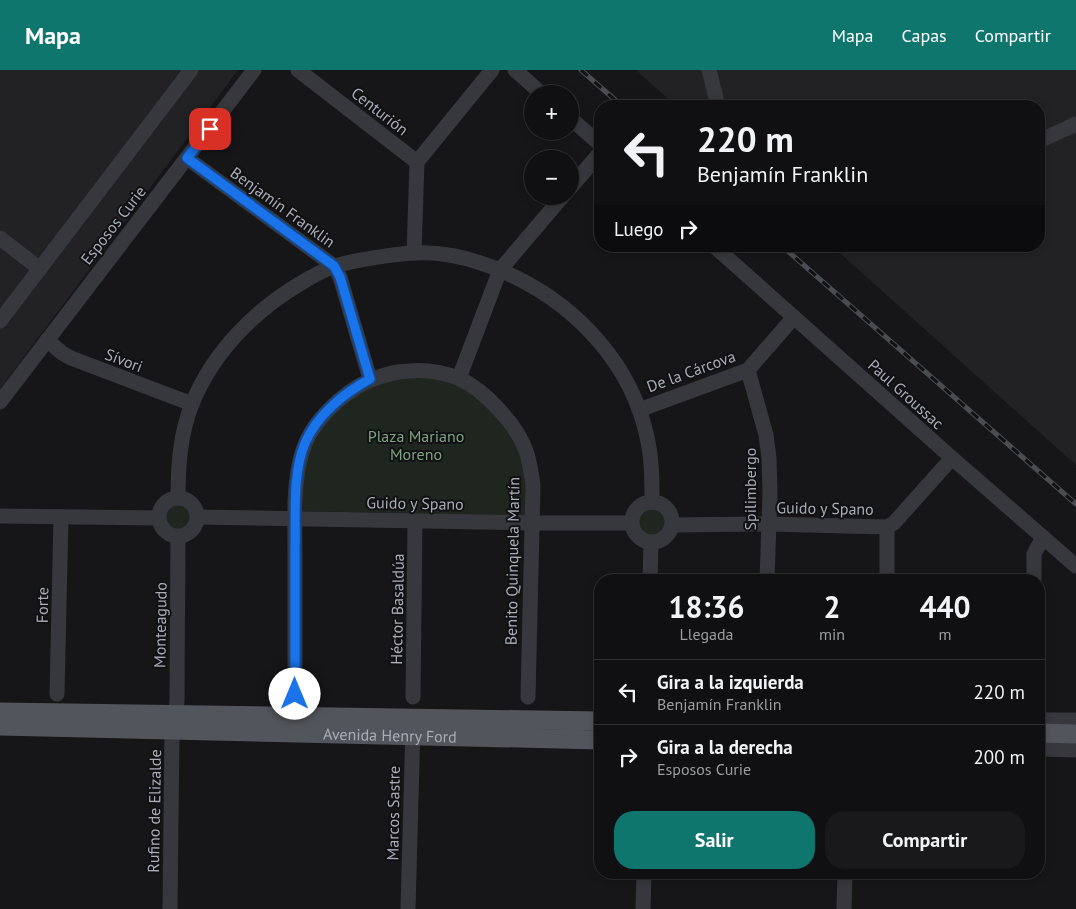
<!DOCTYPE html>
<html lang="es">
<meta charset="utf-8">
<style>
body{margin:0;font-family:"PT Sans",sans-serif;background:#19191b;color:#f1f3f6;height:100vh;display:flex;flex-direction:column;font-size:19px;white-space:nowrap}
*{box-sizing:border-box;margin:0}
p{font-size:16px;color:#9c9d9f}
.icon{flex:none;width:28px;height:28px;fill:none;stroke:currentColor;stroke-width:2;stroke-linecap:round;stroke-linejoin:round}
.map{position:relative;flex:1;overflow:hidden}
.panel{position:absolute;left:594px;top:504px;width:451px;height:305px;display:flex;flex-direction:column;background:#101012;border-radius:20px;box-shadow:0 2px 8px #0003,0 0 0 1px #303032}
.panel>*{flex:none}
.top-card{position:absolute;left:594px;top:30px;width:451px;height:152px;border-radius:20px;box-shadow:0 2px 8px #0003,0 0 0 1px #303032;background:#101012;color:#f1f3f6;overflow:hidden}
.tools{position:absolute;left:524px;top:15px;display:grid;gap:10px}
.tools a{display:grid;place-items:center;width:55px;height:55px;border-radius:50%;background:#101012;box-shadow:0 2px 8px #0003,0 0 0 1px #303032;font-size:25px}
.pin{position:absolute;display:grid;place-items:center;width:42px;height:42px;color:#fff;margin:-21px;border-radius:10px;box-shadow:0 2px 8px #0006}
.me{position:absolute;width:55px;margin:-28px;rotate:0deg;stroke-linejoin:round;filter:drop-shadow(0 0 4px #0008)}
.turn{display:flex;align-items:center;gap:18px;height:105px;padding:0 20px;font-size:22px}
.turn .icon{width:65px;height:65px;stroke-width:2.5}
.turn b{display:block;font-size:35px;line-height:42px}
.then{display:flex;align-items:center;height:48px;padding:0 20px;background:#0003;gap:10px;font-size:19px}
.eta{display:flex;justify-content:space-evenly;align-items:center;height:85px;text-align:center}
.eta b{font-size:30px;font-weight:800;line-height:35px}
.cta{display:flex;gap:10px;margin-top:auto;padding:10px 20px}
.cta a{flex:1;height:58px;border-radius:20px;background:#0f766e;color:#fff;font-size:20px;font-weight:800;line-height:58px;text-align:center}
.cta a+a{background:#19191b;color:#f1f3f6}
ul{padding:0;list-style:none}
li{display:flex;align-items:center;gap:15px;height:65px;padding:0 20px;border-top:1px solid #303032}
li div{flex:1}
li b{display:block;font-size:19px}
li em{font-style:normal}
header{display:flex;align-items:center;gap:30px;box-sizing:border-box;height:70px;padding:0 25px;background:#0f766e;color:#fff}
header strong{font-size:24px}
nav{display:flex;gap:28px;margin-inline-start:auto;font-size:18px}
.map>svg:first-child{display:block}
.built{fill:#222225}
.green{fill:#1e261f}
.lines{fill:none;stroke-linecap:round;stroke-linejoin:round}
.minor{stroke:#37383d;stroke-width:15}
.major{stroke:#53555c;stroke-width:19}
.rail-casing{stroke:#4a4c52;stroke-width:5}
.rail{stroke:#111113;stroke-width:3;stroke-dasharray:9;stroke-linecap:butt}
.route-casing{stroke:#114b97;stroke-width:12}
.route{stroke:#1a73e8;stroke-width:9}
.labels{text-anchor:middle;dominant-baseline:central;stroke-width:4;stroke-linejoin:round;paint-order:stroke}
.street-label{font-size:16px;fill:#a8adb8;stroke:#111113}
.park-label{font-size:16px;fill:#7fa381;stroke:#111113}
</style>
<header>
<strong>Mapa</strong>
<nav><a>Mapa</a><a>Capas</a><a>Compartir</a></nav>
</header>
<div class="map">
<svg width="1076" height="839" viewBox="0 0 1076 839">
<rect width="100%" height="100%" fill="#161618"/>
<!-- built -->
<g class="built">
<polygon points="0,0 238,0 0,319"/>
<polygon points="636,0 1076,0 1076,395 832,176 1039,176 1039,36 676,36"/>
</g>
<!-- green -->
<g class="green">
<polygon points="405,306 440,309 460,314 506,353 527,394 529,446 303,441 303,408 307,390 313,374 324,355 336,340 367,318"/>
<circle cx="178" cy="448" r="14"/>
<circle cx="652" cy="453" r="14"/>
</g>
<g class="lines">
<!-- minor -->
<g class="minor">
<polyline points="298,0 417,92"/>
<polyline points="515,0 542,24"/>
<polyline points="709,0 718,36"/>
<polyline points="570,48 600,74"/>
<polyline points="1039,71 1076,54"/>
<polyline points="187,88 334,196 340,207 370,309"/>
<polyline points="570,118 600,83"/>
<polyline points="0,168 40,199"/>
<polyline points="714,176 952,388 1076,496"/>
<polyline points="414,183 417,92 492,0"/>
<polyline points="0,251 191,0"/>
<polyline points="47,270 62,283 71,288 192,334"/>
<polyline points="748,300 766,365 769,388 770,423 767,510"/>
<polyline points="459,308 500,200 563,126"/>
<polyline points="0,332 254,0"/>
<polyline points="639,340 748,300 794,247"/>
<circle cx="178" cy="447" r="19"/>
<path d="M 178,428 C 178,396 180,364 192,334 C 213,282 254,241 301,213 C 311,207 323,200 335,196 C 355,190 394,184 415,183 C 449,181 484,192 515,207 C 579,238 632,296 647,367 C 652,389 652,410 652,432"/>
<circle cx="652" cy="452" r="20"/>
<polyline points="0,446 159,448"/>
<polyline points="197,447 531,453 631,453"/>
<polyline points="672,455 767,454 887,457"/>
<polyline points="650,510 651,472"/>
<polyline points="887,510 887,457 894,453 952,388"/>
<polyline points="1034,510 1034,484 1043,467"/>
<polyline points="57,624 61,447"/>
<path d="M 295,624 C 295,577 295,531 295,484 C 295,450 292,403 306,372 C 314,354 329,338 344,326 C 376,301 420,293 458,308 C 484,319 517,355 526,381 C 530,392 531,403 533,415 L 528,627"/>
<polyline points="413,627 415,451"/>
<polyline points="1039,650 1076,650"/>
<polyline points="1039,679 1076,680"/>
<polyline points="170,839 172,660 176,644 177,630 178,467"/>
<polyline points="408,839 413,656"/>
<polyline points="643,839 644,802"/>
<polyline points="844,839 845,802"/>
</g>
<!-- major -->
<g class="major">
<polyline points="0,642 600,651"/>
<path id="s1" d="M 0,656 L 600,670"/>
<polyline points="1039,663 1076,664"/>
</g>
<defs>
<g id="rail">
<polyline points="581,0 622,36"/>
<polyline points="782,176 1076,434"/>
</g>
</defs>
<!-- rail casing -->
<use href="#rail" class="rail-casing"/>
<!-- rail -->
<use href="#rail" class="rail"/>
</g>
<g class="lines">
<defs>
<path id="route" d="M 210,59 L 187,88 L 334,196 L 340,207 L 370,309 C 344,323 317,345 305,373 C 292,404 296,445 295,479 C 295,527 295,575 295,624"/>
</defs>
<!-- route casing -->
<use href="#route" class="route-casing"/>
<!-- route -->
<use href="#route" class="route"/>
</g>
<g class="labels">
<!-- street labels -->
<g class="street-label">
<text transform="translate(380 41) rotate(38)">Centurión</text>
<text transform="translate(283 137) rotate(36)">Benjamín Franklin</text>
<text transform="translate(113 155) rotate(-52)">Esposos Curie</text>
<text transform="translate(124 290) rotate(21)">Sívori</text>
<text transform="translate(691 301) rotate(-20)">De la Cárcova</text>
<text transform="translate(906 324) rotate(42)">Paul Groussac</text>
<text transform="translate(750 419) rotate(-90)">Spilimbergo</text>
<text transform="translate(415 433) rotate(1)">Guido y Spano</text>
<text transform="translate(825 438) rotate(1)">Guido y Spano</text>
<text transform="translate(512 491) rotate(-89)">Benito Quinquela Martín</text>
<text transform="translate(42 535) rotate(-89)">Forte</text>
<text transform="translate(397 539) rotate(-89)">Héctor Basaldúa</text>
<text transform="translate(160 555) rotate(-89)">Monteagudo</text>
<text stroke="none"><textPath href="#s1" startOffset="390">Avenida Henry Ford</textPath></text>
<text transform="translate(154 741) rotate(-89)">Rufino de Elizalde</text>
<text transform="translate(393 743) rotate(-89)">Marcos Sastre</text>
</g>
<!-- park labels -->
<g class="park-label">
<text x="416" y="366">Plaza Mariano<tspan x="416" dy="18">Moreno</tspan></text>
</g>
</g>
</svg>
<div class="tools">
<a>+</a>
<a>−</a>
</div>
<div class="pin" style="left:210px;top:59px;background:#d93025"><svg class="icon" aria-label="arrive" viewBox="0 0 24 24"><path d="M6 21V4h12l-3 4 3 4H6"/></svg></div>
<svg class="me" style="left:295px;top:624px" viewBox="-20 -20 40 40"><circle r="19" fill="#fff"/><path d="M0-13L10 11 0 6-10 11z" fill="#1a73e8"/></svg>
<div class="top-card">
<div class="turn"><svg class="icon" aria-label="left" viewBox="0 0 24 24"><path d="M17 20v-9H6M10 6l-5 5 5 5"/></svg><div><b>220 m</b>Benjamín Franklin</div></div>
<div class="then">Luego<svg class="icon" aria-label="right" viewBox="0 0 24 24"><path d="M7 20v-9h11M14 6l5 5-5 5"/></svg></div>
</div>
<section class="panel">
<div class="eta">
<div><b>18:36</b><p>Llegada</p></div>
<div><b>2</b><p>min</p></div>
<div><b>440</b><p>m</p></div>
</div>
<ul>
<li><svg class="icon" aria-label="left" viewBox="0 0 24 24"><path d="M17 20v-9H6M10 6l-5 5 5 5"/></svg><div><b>Gira a la izquierda</b><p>Benjamín Franklin</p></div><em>220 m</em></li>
<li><svg class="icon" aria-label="right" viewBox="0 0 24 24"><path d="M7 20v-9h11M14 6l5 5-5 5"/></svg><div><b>Gira a la derecha</b><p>Esposos Curie</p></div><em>200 m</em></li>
</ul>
<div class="cta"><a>Salir</a><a>Compartir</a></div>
</section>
</div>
